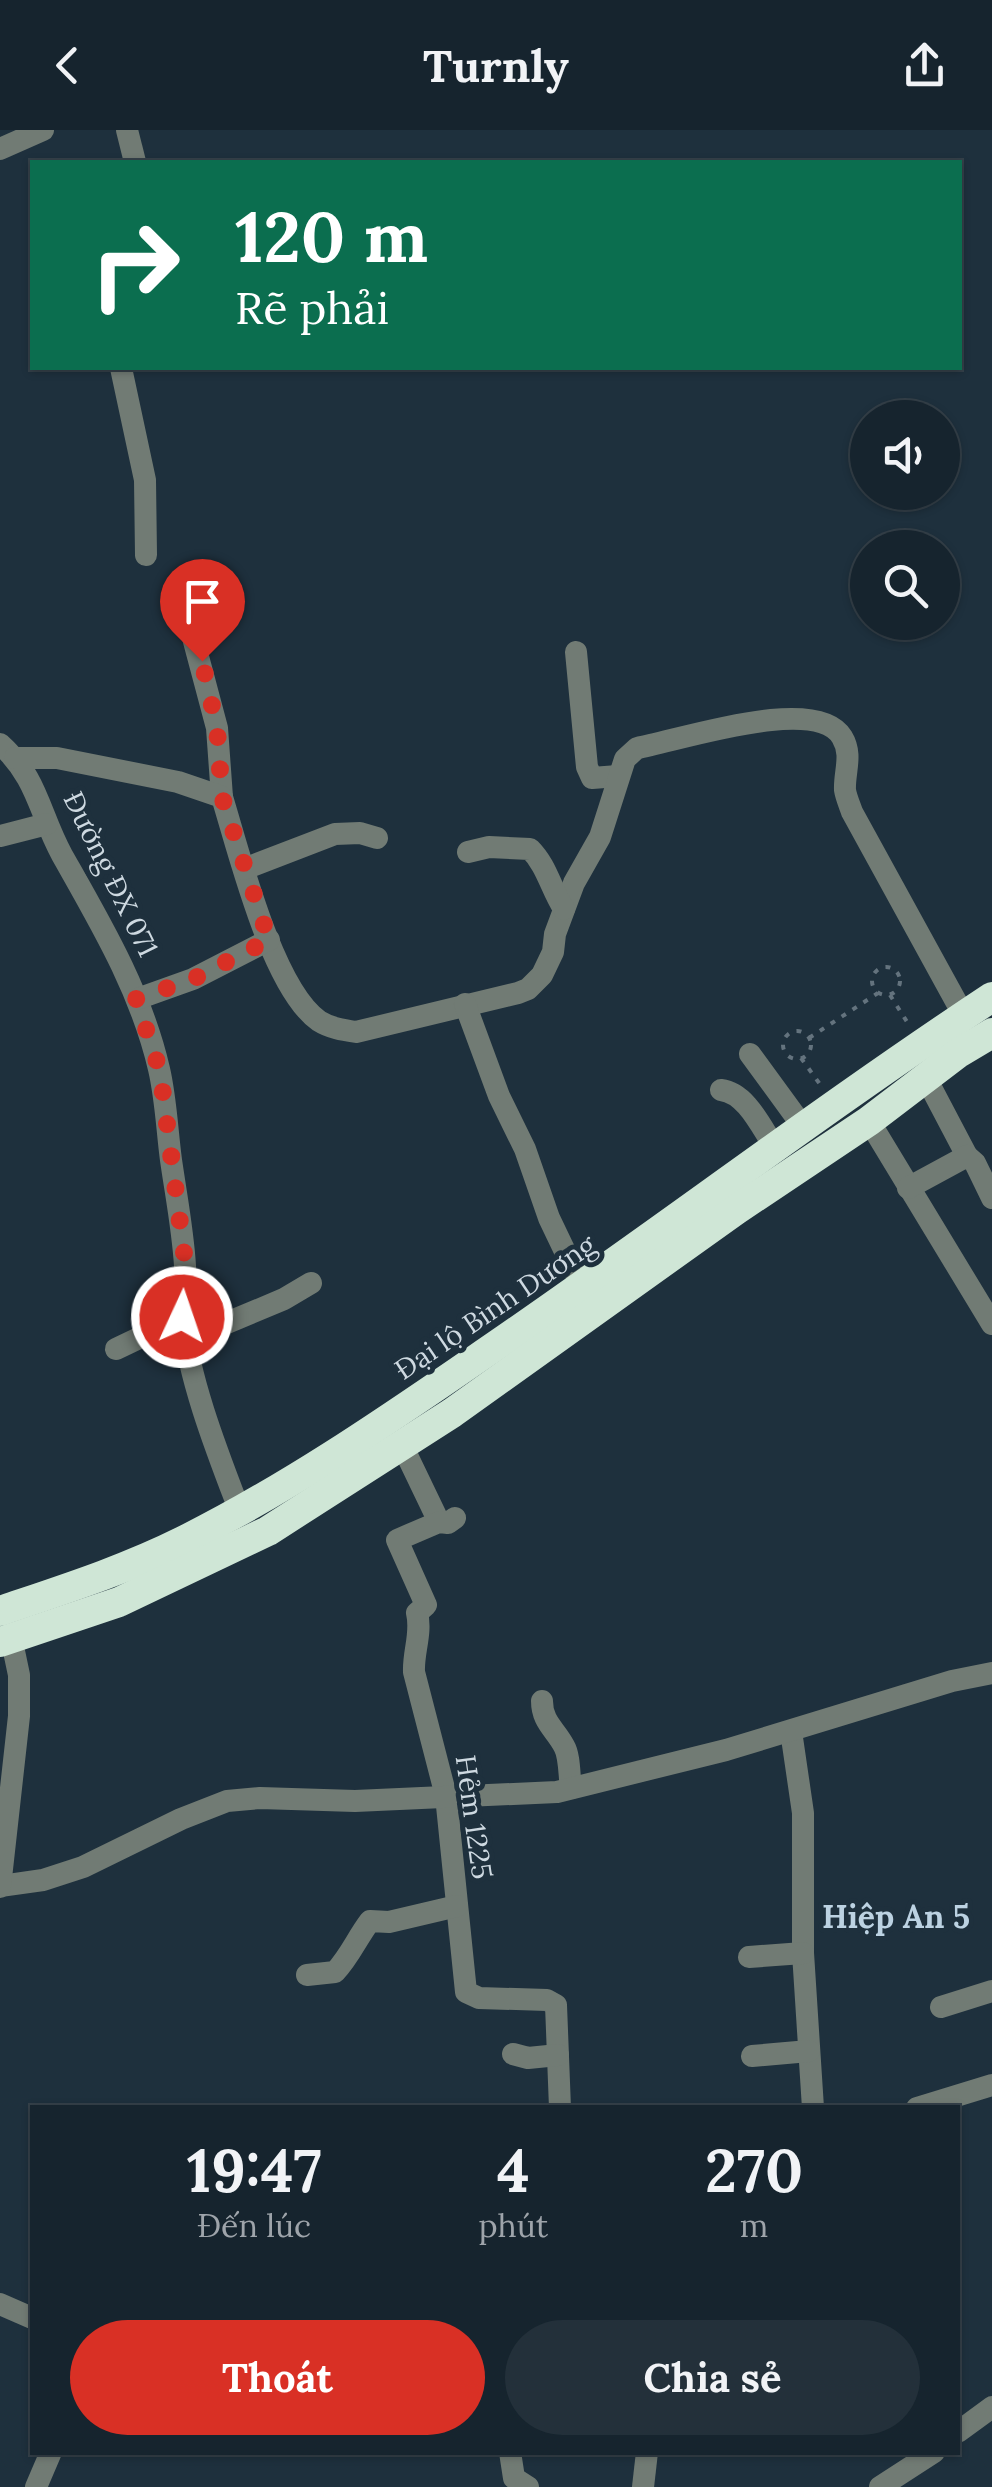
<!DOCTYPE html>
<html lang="vi">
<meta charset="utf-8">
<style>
body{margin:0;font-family:Lora,serif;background:#23303a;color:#f1f3f6;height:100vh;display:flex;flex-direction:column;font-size:38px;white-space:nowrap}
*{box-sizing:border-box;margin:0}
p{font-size:32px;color:#9ea4aa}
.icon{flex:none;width:55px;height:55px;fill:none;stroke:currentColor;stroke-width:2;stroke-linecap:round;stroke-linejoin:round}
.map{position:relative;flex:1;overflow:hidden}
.panel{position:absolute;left:30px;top:1975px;width:930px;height:350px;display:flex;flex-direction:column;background:#16242e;border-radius:0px;box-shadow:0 2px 8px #0004,0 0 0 2px #35414a}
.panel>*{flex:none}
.hud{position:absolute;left:30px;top:30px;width:932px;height:210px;border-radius:0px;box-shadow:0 2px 8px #0004,0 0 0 2px #35414a;background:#0b6e4f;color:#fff;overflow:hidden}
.fabs{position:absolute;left:850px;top:270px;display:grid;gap:20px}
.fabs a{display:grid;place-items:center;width:110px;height:110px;border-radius:50%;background:#16242e;box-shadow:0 2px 8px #0004,0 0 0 2px #35414a;font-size:50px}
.pin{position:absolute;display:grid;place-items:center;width:85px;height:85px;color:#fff;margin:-102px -42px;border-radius:50% 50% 50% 0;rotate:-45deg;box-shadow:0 0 10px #0007}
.pin .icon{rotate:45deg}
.me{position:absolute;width:110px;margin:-55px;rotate:3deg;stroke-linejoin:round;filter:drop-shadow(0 0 8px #0008)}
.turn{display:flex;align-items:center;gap:35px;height:210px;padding:0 40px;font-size:45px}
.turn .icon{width:130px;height:130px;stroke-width:2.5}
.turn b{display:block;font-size:70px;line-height:85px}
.eta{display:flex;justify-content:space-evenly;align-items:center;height:170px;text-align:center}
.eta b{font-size:60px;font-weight:700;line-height:70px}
.button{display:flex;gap:20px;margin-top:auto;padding:20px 40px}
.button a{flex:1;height:115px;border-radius:60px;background:#d93025;color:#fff;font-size:40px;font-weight:700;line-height:115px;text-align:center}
.button a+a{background:#23303a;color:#f1f3f6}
header{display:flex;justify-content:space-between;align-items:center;height:130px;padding:0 40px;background:#16242e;font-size:45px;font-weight:700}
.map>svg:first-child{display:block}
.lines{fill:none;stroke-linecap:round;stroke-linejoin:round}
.path{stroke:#64737e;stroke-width:4;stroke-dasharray:5 8;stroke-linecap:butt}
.minor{stroke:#717b74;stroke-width:22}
.highway{stroke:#cfe6d6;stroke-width:30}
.route{stroke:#d93025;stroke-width:18;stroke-dasharray:0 32.4}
.labels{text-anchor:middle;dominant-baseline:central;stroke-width:10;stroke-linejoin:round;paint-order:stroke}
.street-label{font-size:28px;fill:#ced9e1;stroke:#1e303d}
.quarter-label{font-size:32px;font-weight:bold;fill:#bcd2e2;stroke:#1e303d}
</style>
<header><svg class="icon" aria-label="back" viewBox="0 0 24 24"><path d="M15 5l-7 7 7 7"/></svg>Turnly<svg class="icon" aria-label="share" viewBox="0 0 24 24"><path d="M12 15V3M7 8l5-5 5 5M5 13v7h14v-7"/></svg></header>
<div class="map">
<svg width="992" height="2357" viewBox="0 0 992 2357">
<rect width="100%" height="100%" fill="#1e303d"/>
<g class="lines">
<!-- path -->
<g class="path">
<circle cx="886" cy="851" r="14"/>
<polyline points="890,865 909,895"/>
<circle cx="797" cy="915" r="14"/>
<polyline points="809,908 878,863"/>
<polyline points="801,928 822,957"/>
</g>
<!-- minor -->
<g class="minor">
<polyline points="127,0 135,32"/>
<polyline points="0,19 43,0"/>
<polyline points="121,238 145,350 146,425"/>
<polyline points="192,504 217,598 222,667"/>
<polyline points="576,522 587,637 592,648 618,646"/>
<path d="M 0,614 C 38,648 39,683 62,725 C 101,794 141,861 159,939 C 166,969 167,1000 171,1030 C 176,1065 183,1101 185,1136 C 186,1154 182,1172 183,1189 C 188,1248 218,1324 239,1379"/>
<path d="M 15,628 L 57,628 L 178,652 L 222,667 C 239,722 272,858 319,891 C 330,898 343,900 356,902 L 518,863 L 528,859 L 542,845 L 553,822 L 555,804 L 574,753 L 600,707 L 625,629 L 637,618 C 681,610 816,564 842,607 C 853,625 844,642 845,660 C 846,667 850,676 852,682 L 964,886"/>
<polyline points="0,706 47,694"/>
<path d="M 468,722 L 489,717 L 530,719 C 547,736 551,759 564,779"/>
<polyline points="244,739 335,704 360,703 377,708"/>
<polyline points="137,869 193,849 269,810"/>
<polyline points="465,874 499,966 525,1019 549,1088 582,1157"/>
<polyline points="750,924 804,998"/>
<polyline points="926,948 967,1026"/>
<path d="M 721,960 C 747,963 762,999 776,1019"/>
<polyline points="869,991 992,1194"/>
<polyline points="908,1058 967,1026 975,1033 992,1068"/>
<polyline points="186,1210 284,1169 311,1153"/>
<polyline points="116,1219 183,1187"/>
<polyline points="402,1315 439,1392"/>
<path d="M 455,1388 L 448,1393 L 439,1392 L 397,1410 L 426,1475 L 417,1483 C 422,1503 413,1522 414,1542 L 446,1666 L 466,1862 L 479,1868 L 547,1870 L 556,1875 L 560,1978"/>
<path d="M 542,1571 C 542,1592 555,1599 564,1616 C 570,1626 569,1646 571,1658"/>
<polyline points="791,1601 803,1683 803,1823 813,1978"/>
<polyline points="0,1756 43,1750 83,1737 181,1689 227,1671 260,1668 355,1671 557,1662 726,1620 952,1551 992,1543"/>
<polyline points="0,1757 19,1586 19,1545 11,1507"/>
<polyline points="749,1827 803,1823"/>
<path d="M 307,1845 L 335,1842 C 350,1826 357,1808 370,1791 L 389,1792 L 457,1776"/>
<polyline points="941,1877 992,1861"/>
<polyline points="513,1924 528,1928 558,1925"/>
<polyline points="752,1926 809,1921"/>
<polyline points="917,1978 992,1955"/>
<polyline points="0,2174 32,2188"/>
<polyline points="958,2302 992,2277"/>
<polyline points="510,2322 514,2348 528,2357"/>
<polyline points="36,2357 51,2322"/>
<polyline points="643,2357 647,2322"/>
<polyline points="880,2357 934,2322"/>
</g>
<!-- highway -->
<g class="highway">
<path d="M 0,1481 C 62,1460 125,1440 183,1411 C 285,1360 379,1296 472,1232 C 647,1113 815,984 992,867"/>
<polyline points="0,1512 119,1472 268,1401 452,1283 736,1080 869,991 957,924 992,903"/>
</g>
</g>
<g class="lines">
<!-- route -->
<polyline class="route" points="182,1187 186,1138 160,941 136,869 193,849 269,810 222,667 217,598 202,531"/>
</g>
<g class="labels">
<!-- street labels -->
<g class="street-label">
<text transform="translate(111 744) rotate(64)">Đường ĐX 071</text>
<text transform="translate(495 1177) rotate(-34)">Đại lộ Bình Dương</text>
<text transform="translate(474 1687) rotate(82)">Hẻm 1225</text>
</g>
<!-- quarter labels -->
<g class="quarter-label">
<text x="896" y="1786">Hiệp An 5</text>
</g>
</g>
</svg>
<div class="fabs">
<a><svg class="icon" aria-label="sound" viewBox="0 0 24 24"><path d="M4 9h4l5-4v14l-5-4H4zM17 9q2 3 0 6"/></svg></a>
<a><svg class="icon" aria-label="search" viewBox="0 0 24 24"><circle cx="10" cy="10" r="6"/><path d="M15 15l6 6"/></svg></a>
</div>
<div class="pin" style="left:202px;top:531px;background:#d93025"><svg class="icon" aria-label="arrive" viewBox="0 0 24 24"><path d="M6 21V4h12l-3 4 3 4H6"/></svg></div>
<svg class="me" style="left:182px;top:1187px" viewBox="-20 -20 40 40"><circle r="17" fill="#d93025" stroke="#fff" stroke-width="3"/><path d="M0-11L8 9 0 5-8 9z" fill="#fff"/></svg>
<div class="hud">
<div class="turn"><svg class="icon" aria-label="right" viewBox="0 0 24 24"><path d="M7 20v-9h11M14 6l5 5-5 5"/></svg><div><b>120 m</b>Rẽ phải</div></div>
</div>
<section class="panel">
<div class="eta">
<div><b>19:47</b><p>Đến lúc</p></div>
<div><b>4</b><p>phút</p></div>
<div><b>270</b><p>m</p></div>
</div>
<div class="button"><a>Thoát</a><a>Chia sẻ</a></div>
</section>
</div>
